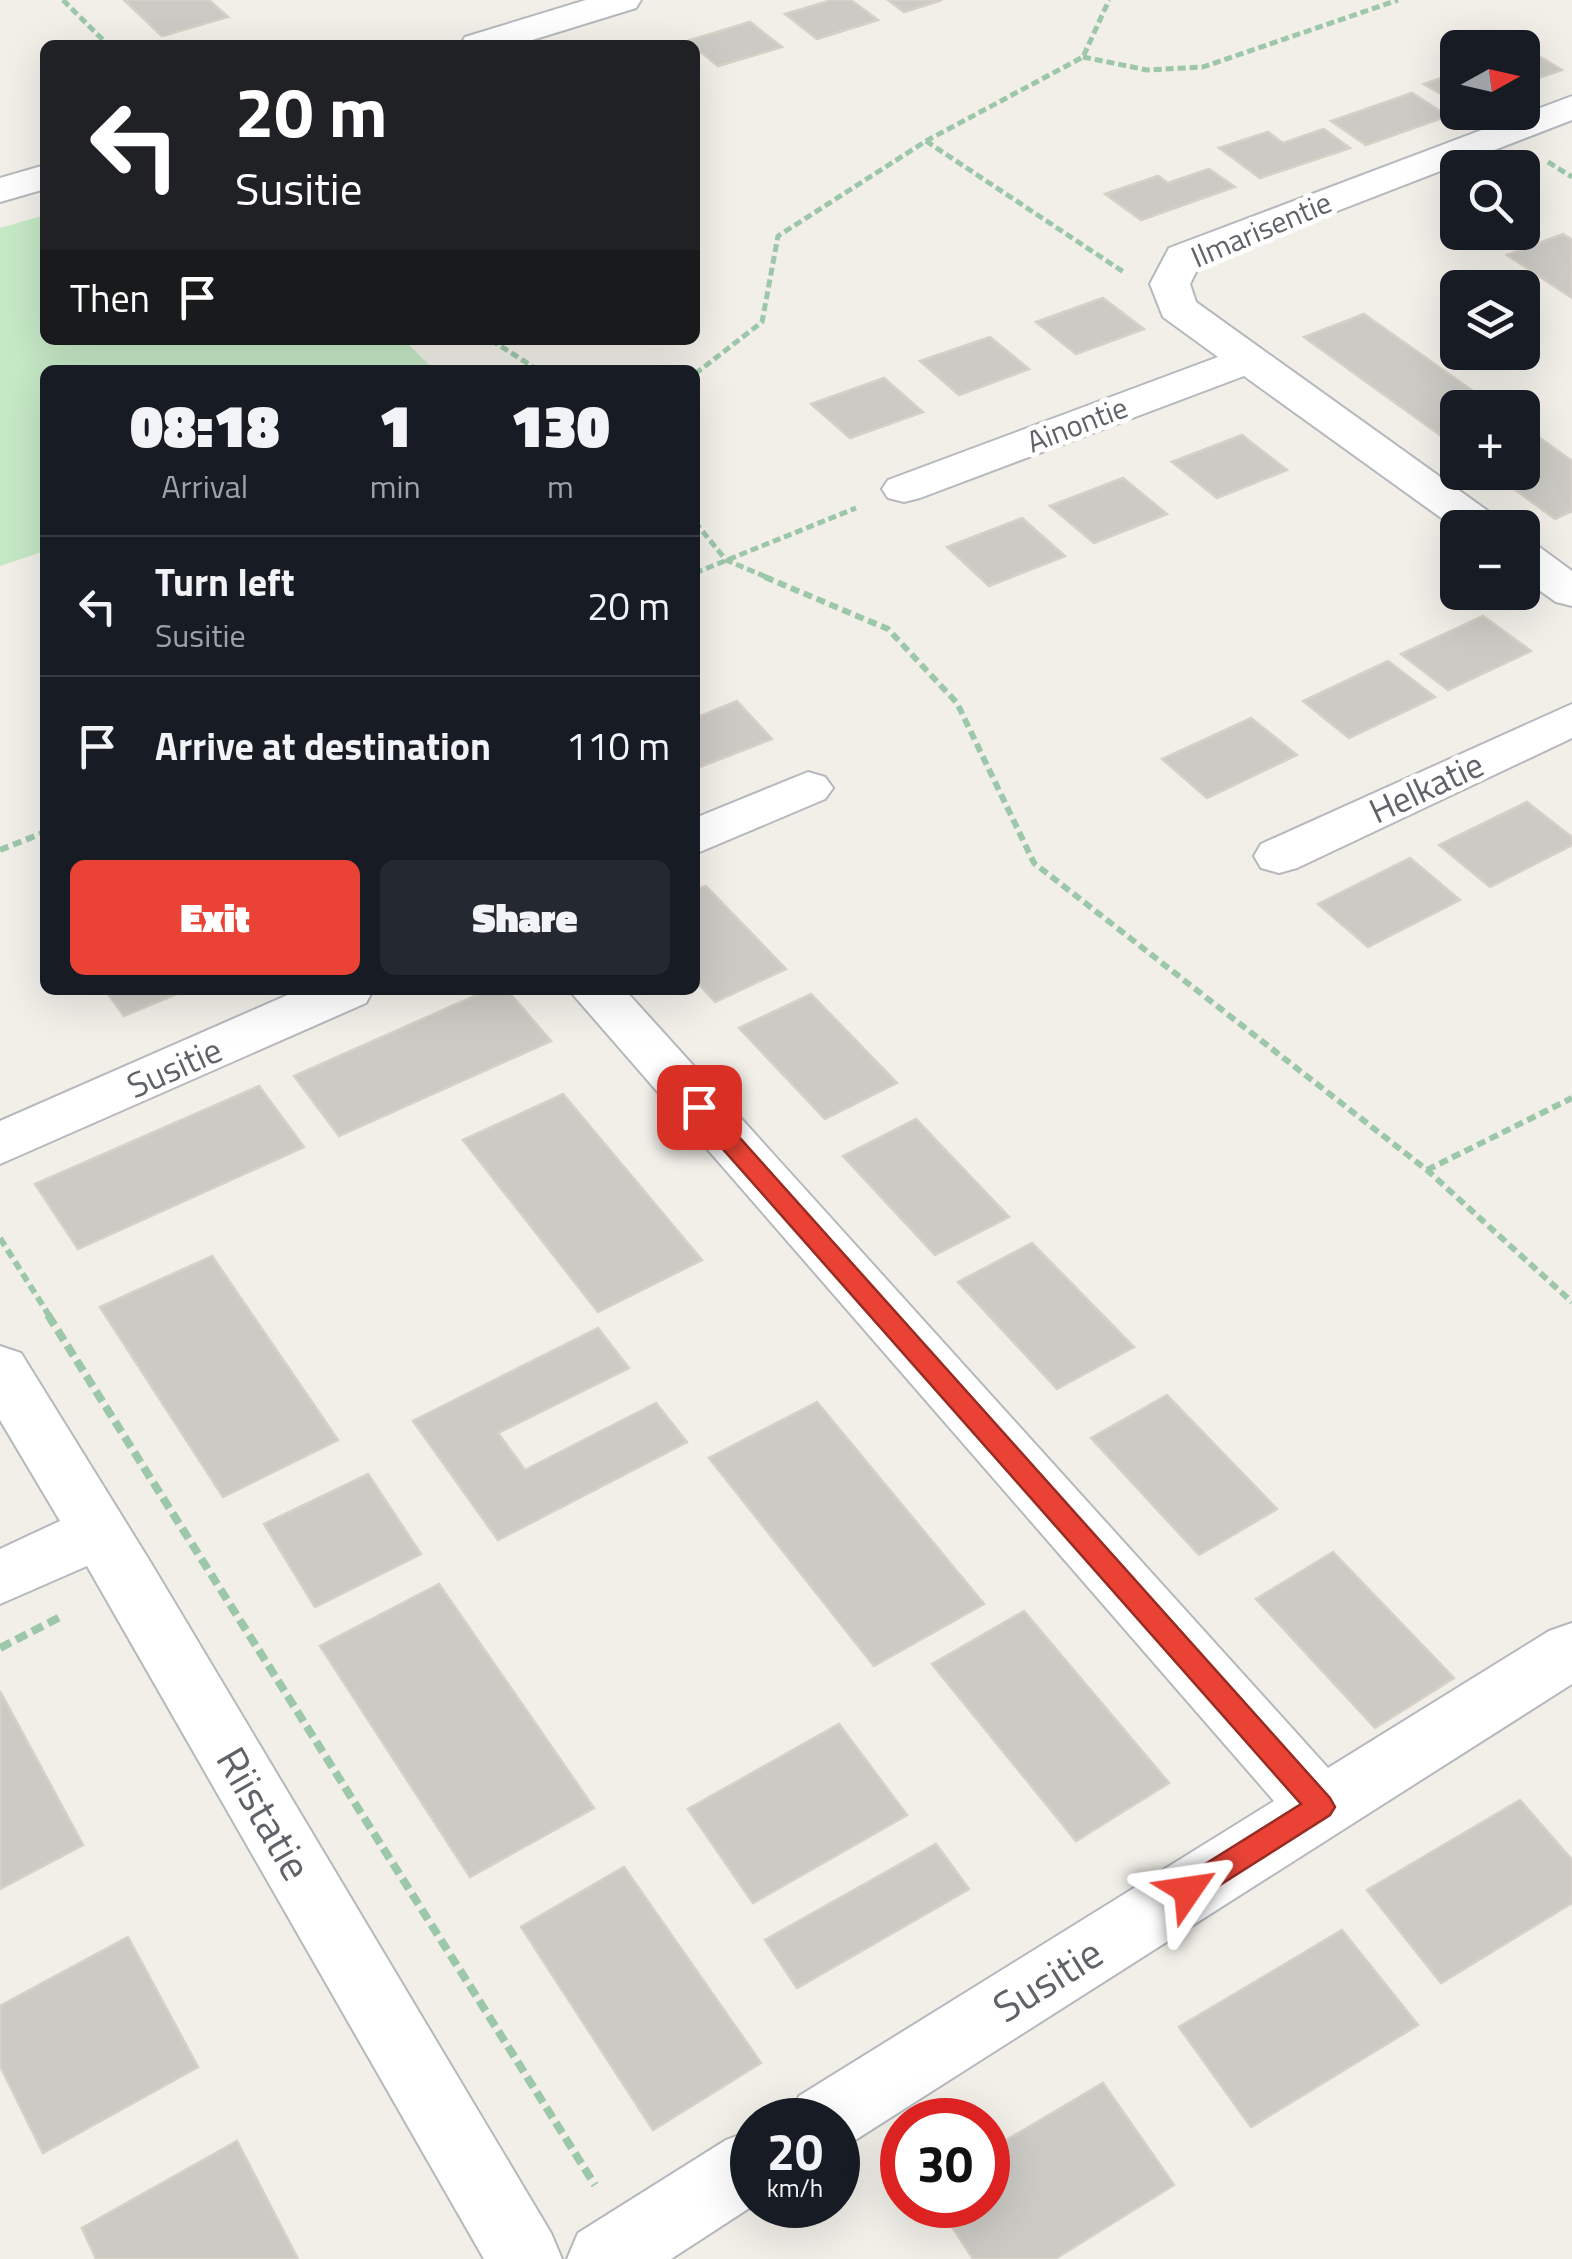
<!DOCTYPE html>
<meta charset="utf-8">
<style>
body{margin:0;font-family:"Titillium Web",sans-serif;background:#242831;color:#f1f3f6;height:100vh;display:flex;flex-direction:column;font-size:38px;white-space:nowrap}
*{box-sizing:border-box;margin:0}
p{font-size:32px;color:#9ea1a6}
.icon{flex:none;width:55px;height:55px;fill:none;stroke:currentColor;stroke-width:2;stroke-linecap:round;stroke-linejoin:round}
.map{position:relative;flex:1;overflow:hidden}
.details{position:absolute;left:40px;top:365px;width:660px;height:630px;display:flex;flex-direction:column;background:#171b24;border-radius:15px;box-shadow:0 10px 40px #0002}
.details>*{flex:none}
.guide{position:absolute;left:40px;top:40px;width:660px;height:305px;border-radius:15px;box-shadow:0 10px 40px #0002;background:#202124;color:#fff;overflow:hidden}
.needle{width:65px;rotate:82deg}
.fabs{position:absolute;left:1440px;top:30px;display:grid;gap:20px}
.fabs a{display:grid;place-items:center;width:100px;height:100px;border-radius:15px;background:#171b24;box-shadow:0 10px 40px #0002;font-size:50px}
.speed{position:absolute;left:730px;top:2098px;display:flex;gap:20px;font-size:50px;font-weight:700;text-align:center}
.speed>*{display:grid;place-content:center;width:130px;height:130px;border-radius:50%;background:#171b24;box-shadow:0 10px 40px #0002;line-height:1}
.speed small{font-size:25px;font-weight:400}
.speed .limit{border:15px solid #d22;background:#fff;color:#111}
.pin{position:absolute;display:grid;place-items:center;width:85px;height:85px;color:#fff;margin:-42px;border-radius:20px;box-shadow:0 5px 15px #0006}
.me{position:absolute;width:110px;margin:-55px;rotate:58deg;stroke-linejoin:round;filter:drop-shadow(0 0 8px #0008)}
.turn{display:flex;align-items:center;gap:35px;height:210px;padding:0 30px;font-size:45px}
.turn .icon{width:130px;height:130px;stroke-width:2.5}
.turn b{display:block;font-size:70px;line-height:85px}
.then{display:flex;align-items:center;height:95px;padding:0 30px;background:#0003;gap:20px;font-size:38px}
.eta{display:flex;justify-content:space-evenly;align-items:center;height:170px;text-align:center}
.eta b{font-size:60px;font-weight:800;line-height:70px}
.cta{display:flex;gap:20px;margin-top:auto;padding:20px 30px}
.cta a{flex:1;height:115px;border-radius:15px;background:#ea4335;color:#fff;font-size:40px;font-weight:800;line-height:115px;text-align:center}
.cta a+a{background:#242831;color:#f1f3f6}
ul{padding:0;list-style:none}
li{display:flex;align-items:center;gap:30px;height:140px;padding:0 30px;border-top:2px solid #363941}
li div{flex:1}
li b{display:block;font-size:38px}
li em{font-style:normal}
.map>svg:first-child{display:block}
.green{fill:#c5e8c5}
.building{fill:#cccac5;stroke:#d6d1c6;stroke-width:2.5}
.lines{fill:none;stroke-linecap:round;stroke-linejoin:round}
.street-casing{stroke:#b5b8bc;stroke-width:4}
.path-far2{stroke:#9cc7a9;stroke-width:5;stroke-dasharray:8 4;stroke-linecap:butt}
.path-far1{stroke:#9cc7a9;stroke-width:6;stroke-dasharray:9 5;stroke-linecap:butt}
.path{stroke:#9cc7a9;stroke-width:8;stroke-dasharray:12 6;stroke-linecap:butt}
.street{fill:#fff;fill-rule:evenodd}
.route{fill:#ea4335;stroke:#982c22;stroke-width:2.5}
.labels{text-anchor:middle;dominant-baseline:central;stroke-width:10;stroke-linejoin:round;paint-order:stroke}
.far-street-label{font-size:30px;fill:#5f6368;stroke:#fff}
.street-label{font-size:35px;fill:#5f6368;stroke:#fff}
.near-street-label{font-size:42px;fill:#5f6368;stroke:#fff}
</style>
<div class="map">
<svg width="1572" height="2259" viewBox="0 0 1572 2259">
<rect width="100%" height="100%" fill="#f1efe8"/>
<!-- green -->
<polygon class="green" points="45,215 45,340 404,340 434,370 45,370 45,551 0,566 0,228"/>
<!-- building -->
<g class="building">
<polygon points="124,0 209,0 228,17 162,36"/>
<polygon points="832,0 851,0 878,20 817,39 785,14"/>
<polygon points="888,0 942,0 904,12"/>
<polygon points="750,22 782,47 718,66 687,41"/>
<polygon points="1507,37 1562,70 1522,84 1522,48 1479,48"/>
<polygon points="1458,72 1458,104 1424,84"/>
<polygon points="1412,93 1448,116 1366,145 1331,121"/>
<polygon points="1324,129 1350,148 1260,178 1219,148 1268,132 1283,143"/>
<polygon points="1209,169 1235,187 1141,220 1105,194 1158,176 1168,183"/>
<polygon points="1563,234 1572,240 1572,298 1507,255"/>
<polygon points="1103,298 1144,329 1076,354 1036,322"/>
<polygon points="1364,314 1497,408 1458,408 1458,448 1304,337"/>
<polygon points="990,337 1029,369 959,395 920,361"/>
<polygon points="884,378 923,412 850,438 811,404"/>
<polygon points="1522,425 1572,461 1572,511 1555,519 1491,472 1522,472"/>
<polygon points="1242,435 1287,470 1217,498 1172,462"/>
<polygon points="1123,478 1167,514 1094,543 1050,506"/>
<polygon points="1022,518 1065,556 989,586 947,547"/>
<polygon points="1483,616 1531,651 1448,690 1401,654"/>
<polygon points="1388,661 1435,697 1349,738 1303,701"/>
<polygon points="737,701 772,739 695,769 695,718"/>
<polygon points="1251,718 1297,755 1207,798 1162,759"/>
<polygon points="1527,802 1572,837 1572,845 1490,887 1439,845"/>
<polygon points="1410,858 1460,900 1368,947 1318,904"/>
<polygon points="706,886 786,969 715,1002 695,980 695,890"/>
<polygon points="105,990 186,990 124,1016"/>
<polygon points="488,990 507,990 551,1041 339,1136 294,1076"/>
<polygon points="811,994 897,1083 825,1119 739,1028"/>
<polygon points="259,1086 304,1147 78,1249 35,1184"/>
<polygon points="563,1094 702,1260 598,1312 463,1140"/>
<polygon points="916,1119 1009,1217 935,1255 843,1156"/>
<polygon points="1032,1243 1134,1347 1057,1389 958,1282"/>
<polygon points="212,1256 338,1440 223,1497 100,1307"/>
<polygon points="598,1328 629,1368 498,1433 525,1470 656,1403 687,1442 498,1540 413,1421"/>
<polygon points="1167,1395 1277,1509 1199,1555 1091,1438"/>
<polygon points="817,1402 984,1604 874,1666 709,1458"/>
<polygon points="368,1474 421,1554 315,1607 264,1524"/>
<polygon points="1333,1552 1454,1678 1375,1728 1256,1599"/>
<polygon points="439,1584 594,1808 470,1877 320,1646"/>
<polygon points="1024,1611 1169,1783 1076,1841 932,1664"/>
<polygon points="0,1691 83,1845 0,1889"/>
<polygon points="839,1724 907,1815 753,1903 688,1809"/>
<polygon points="1520,1800 1572,1860 1572,1903 1441,1983 1367,1890"/>
<polygon points="936,1844 969,1889 797,1988 765,1940"/>
<polygon points="624,1867 761,2063 653,2130 521,1927"/>
<polygon points="1342,1930 1418,2025 1251,2127 1179,2027"/>
<polygon points="128,1937 198,2067 43,2153 0,2066 0,2006"/>
<polygon points="1103,2083 1174,2185 1055,2259 973,2259 938,2205 988,2205 988,2151"/>
<polygon points="237,2141 298,2259 96,2259 82,2228"/>
</g>
<g class="lines">
<defs>
<g id="street">
<polygon points="586,0 641,0 636,8 516,45 460,45 465,37"/>
<polygon points="1572,96 1572,120 1200,264 1190,284 1196,302 1499,519 1505,528 1458,530 1244,376 920,498 904,502 888,498 882,489 888,480 1218,357 1163,317 1150,284 1169,248"/>
<polygon points="45,165 45,189 0,202 0,178"/>
<polygon points="1522,543 1538,546 1572,571 1572,606 1556,602 1522,578"/>
<polygon points="1572,704 1572,738 1297,868 1279,873 1261,868 1254,856 1261,844"/>
<polygon points="808,772 825,777 833,788 825,799 695,854 695,818"/>
<polygon points="299,990 373,990 366,1003 0,1164 0,1121"/>
<polygon points="569,990 625,990 1328,1768 1549,1631 1572,1623 1572,1684 849,2144 838,2149 838,2120 788,2120 799,2096 1274,1801"/>
<polygon points="0,1346 21,1353 151,1563 551,2233 562,2259 484,2259 87,1566 0,1604 0,1549 60,1521 0,1420"/>
<polygon points="752,2130 754,2205 671,2259 567,2259 578,2233 726,2140"/>
</g>
</defs>
<!-- street casing -->
<use href="#street" class="street-casing"/>
<!-- path-far2 -->
<g class="path-far2">
<polyline points="63,0 108,45"/>
<polyline points="1083,57 1147,70 1203,67 1398,0"/>
<polyline points="926,141 1125,273"/>
<polyline points="1548,162 1572,177"/>
<polyline points="491,340 538,370"/>
<polyline points="695,374 762,322 778,236 926,141 1083,57 1109,0"/>
<polyline points="695,522 726,560 771,579"/>
<polyline points="695,573 856,508"/>
</g>
<!-- path-far1 -->
<g class="path-far1">
<polyline points="765,577 888,629 957,703 1034,863 1427,1170 1572,1302"/>
<polyline points="0,850 45,832"/>
<polyline points="1427,1170 1572,1098"/>
<polyline points="0,1238 50,1317"/>
</g>
<!-- path -->
<g class="path">
<polyline points="48,1315 595,2185"/>
<polyline points="0,1648 64,1615"/>
</g>
<!-- street -->
<use href="#street" class="street"/>
</g>
<!-- route -->
<polygon class="route" points="699,1099 707,1101 1330,1798 1335,1807 1330,1815 1198,1899 1188,1903 1178,1899 1174,1890 1178,1881 1301,1804 691,1113 688,1107"/>
<g class="labels">
<!-- far-street labels -->
<g class="far-street-label">
<text transform="translate(1261 229) rotate(-23)">Ilmarisentie</text>
<text transform="translate(1077 424) rotate(-21)">Ainontie</text>
</g>
<!-- street labels -->
<g class="street-label">
<text transform="translate(1426 787) rotate(-25)">Helkatie</text>
<text transform="translate(174 1067) rotate(-24)">Susitie</text>
</g>
<!-- near-street labels -->
<g class="near-street-label">
<text transform="translate(265 1813) rotate(60)">Riistatie</text>
<text transform="translate(1047 1979) rotate(-32)">Susitie</text>
</g>
</g>
</svg>
<div class="fabs">
<a><svg class="needle" viewBox="-14 -14 28 28"><path d="M0-13l5 13h-10z" fill="#e53935"/><path d="M0 13l5-13h-10z" fill="#9ea1a6"/></svg></a>
<a><svg class="icon" aria-label="search" viewBox="0 0 24 24"><circle cx="10" cy="10" r="6"/><path d="M15 15l6 6"/></svg></a>
<a><svg class="icon" aria-label="layers" viewBox="0 0 24 24"><path d="M12 4l9 5-9 5-9-5zM3 14l9 5 9-5"/></svg></a>
<a>+</a>
<a>−</a>
</div>
<div class="speed"><div>20<small>km/h</small></div><div class="limit">30</div></div>
<div class="pin" style="left:699px;top:1107px;background:#d93025"><svg class="icon" aria-label="arrive" viewBox="0 0 24 24"><path d="M6 21V4h12l-3 4 3 4H6"/></svg></div>
<svg class="me" style="left:1188px;top:1890px" viewBox="-20 -20 40 40"><path d="M0-17L14 15 0 8-14 15z" fill="#ea4335" stroke="#fff" stroke-width="4"/></svg>
<div class="guide">
<div class="turn"><svg class="icon" aria-label="left" viewBox="0 0 24 24"><path d="M17 20v-9H6M10 6l-5 5 5 5"/></svg><div><b>20 m</b>Susitie</div></div>
<div class="then">Then<svg class="icon" aria-label="arrive" viewBox="0 0 24 24"><path d="M6 21V4h12l-3 4 3 4H6"/></svg></div>
</div>
<section class="details">
<div class="eta">
<div><b>08:18</b><p>Arrival</p></div>
<div><b>1</b><p>min</p></div>
<div><b>130</b><p>m</p></div>
</div>
<ul>
<li><svg class="icon" aria-label="left" viewBox="0 0 24 24"><path d="M17 20v-9H6M10 6l-5 5 5 5"/></svg><div><b>Turn left</b><p>Susitie</p></div><em>20 m</em></li>
<li><svg class="icon" aria-label="arrive" viewBox="0 0 24 24"><path d="M6 21V4h12l-3 4 3 4H6"/></svg><div><b>Arrive at destination</b></div><em>110 m</em></li>
</ul>
<div class="cta"><a>Exit</a><a>Share</a></div>
</section>
</div>
